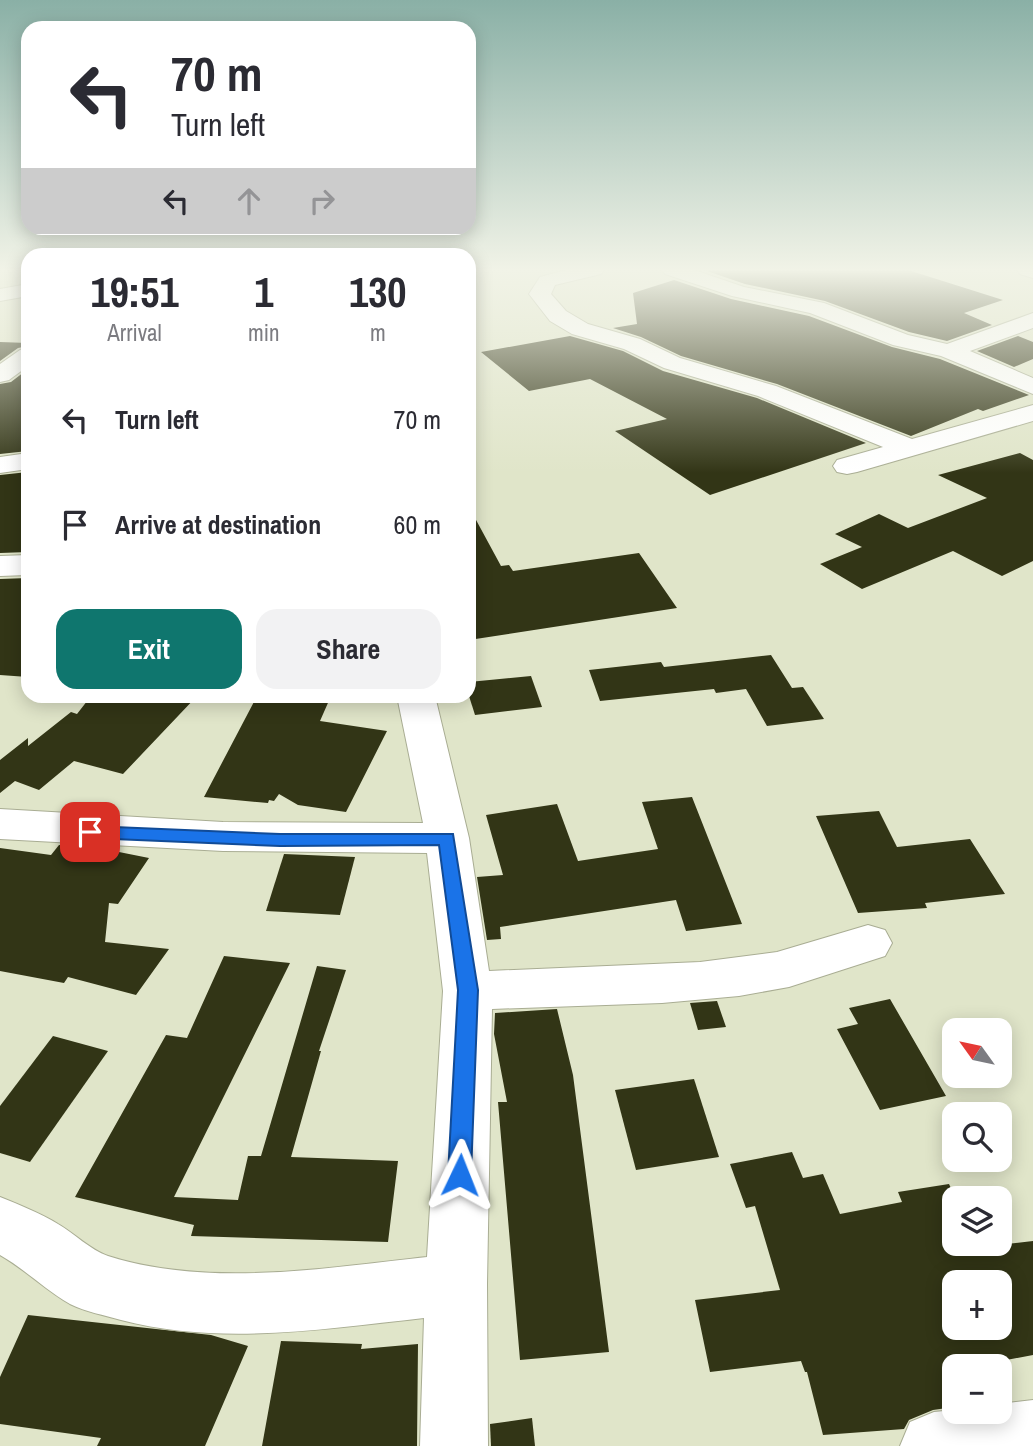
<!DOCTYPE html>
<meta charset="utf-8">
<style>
body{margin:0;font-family:"Archivo Narrow",sans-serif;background:#f2f2f3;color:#2b2b33;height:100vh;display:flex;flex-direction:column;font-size:26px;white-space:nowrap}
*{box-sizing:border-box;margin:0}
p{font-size:23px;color:#7c7c81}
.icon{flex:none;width:38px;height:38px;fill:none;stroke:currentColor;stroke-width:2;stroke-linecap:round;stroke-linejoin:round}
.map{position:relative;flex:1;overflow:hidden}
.side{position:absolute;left:21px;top:248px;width:455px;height:455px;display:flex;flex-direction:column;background:#fff;border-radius:21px;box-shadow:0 4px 18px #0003}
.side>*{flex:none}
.top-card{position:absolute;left:21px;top:21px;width:455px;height:214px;border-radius:21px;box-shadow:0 4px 18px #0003;background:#fff;color:#2b2b33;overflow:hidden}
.needle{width:46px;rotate:303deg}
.tools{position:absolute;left:942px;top:1018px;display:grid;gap:14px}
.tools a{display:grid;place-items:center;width:70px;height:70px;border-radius:14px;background:#fff;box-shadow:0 4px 18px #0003;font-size:35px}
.pin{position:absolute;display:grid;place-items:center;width:60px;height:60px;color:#fff;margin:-30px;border-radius:14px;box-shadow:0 4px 10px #0006}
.me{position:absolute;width:77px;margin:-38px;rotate:2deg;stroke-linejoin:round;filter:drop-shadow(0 0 5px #0008)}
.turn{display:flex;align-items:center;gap:24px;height:147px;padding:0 35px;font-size:32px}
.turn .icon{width:91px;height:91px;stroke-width:2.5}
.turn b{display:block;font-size:49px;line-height:60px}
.lanes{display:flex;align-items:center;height:66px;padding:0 35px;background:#0003;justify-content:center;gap:35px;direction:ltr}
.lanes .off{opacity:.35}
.eta{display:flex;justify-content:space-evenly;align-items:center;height:119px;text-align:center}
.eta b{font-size:42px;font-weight:800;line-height:49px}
.cta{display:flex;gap:14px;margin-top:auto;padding:14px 35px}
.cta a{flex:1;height:80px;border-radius:21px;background:#0f766e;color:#fff;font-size:28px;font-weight:800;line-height:80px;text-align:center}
.cta a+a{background:#f2f2f3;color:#2b2b33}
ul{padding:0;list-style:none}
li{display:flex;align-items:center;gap:21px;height:105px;padding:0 35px}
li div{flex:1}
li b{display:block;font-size:26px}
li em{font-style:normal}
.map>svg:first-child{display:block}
.building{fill:#323516;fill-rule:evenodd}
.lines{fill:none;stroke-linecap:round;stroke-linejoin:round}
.street-casing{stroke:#a9ad93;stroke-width:2}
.street{fill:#fff;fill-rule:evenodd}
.route{fill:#1a73e8;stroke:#114b97;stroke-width:2}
</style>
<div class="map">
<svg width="1033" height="1446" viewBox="0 0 1033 1446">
<rect width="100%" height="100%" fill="#e0e5c9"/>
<!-- building -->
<g class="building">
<polygon points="704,270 908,270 1003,300 964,313 992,325 947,341 909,332 825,301 745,284"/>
<polygon points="674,280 731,299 809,316 892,347 940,359 1029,395 983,411 978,409 911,436 777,384 681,356 641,337 613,328 637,324 633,293"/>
<polygon points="570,336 623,351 663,371 757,398 866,443 710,495 615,431 667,419 590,379 529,391 481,352"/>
<polygon points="1018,336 1033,342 1033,359 1014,367 977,351"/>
<polygon points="0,342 28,343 28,346 18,348 0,361"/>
<polygon points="28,369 28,451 0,454 0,384 11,382"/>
<polygon points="1020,453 1033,460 1033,561 1002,576 953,551 862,589 820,564 862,547 835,534 879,514 908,528 987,498 938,475"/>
<polygon points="28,472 28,552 0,553 0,475"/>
<polygon points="469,507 501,566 509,565 513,571 639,553 677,608 469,640"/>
<polygon points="28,578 28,677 0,675 0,579"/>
<polygon points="771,655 792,688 803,687 824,719 767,726 746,689 716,693 714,689 600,701 589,670 661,662 664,667"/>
<polygon points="531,676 542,707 475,715 469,696 469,682"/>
<polygon points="91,696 197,696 123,774 74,761 39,790 15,781 0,793 0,760 28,738 28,746 71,712 77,714"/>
<polygon points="257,696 331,696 320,721 387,731 346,812 298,805 279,794 274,801 269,800 268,803 204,797"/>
<polygon points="692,797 742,924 686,931 676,900 500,927 501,939 487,940 477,877 503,875 486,815 557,804 578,861 658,849 642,802"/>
<polygon points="879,811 897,847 970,839 1005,894 925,903 927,908 858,913 816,816"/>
<polygon points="59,845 94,847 149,858 118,904 109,903 105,942 169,949 136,995 68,977 64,983 0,971 0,848 51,855"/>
<polygon points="284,854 355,857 340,915 266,911"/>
<polygon points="224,956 290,963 174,1197 238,1200 248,1156 261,1156 317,966 346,970 319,1051 321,1051 291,1157 398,1161 388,1242 191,1236 194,1225 75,1197 166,1035 187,1038"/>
<polygon points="890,999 946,1096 880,1110 837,1029 858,1024 849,1008"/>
<polygon points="717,1001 726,1027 698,1030 690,1003"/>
<polygon points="557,1009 573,1075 609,1352 520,1360 498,1102 507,1102 494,1034 495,1013"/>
<polygon points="53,1036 108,1051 30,1162 0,1153 0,1106"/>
<polygon points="694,1079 719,1157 636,1170 615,1090"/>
<path d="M 792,1152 L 803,1178 L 823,1174 L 840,1214 L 902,1202 L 898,1192 L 949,1184 L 956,1199 L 954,1199 L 954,1244 L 979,1244 L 980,1247 L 1033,1241 L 1033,1355 L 970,1367 L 954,1367 L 954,1407 L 933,1410 L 909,1420 L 904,1429 L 823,1435 L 807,1372 L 805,1372 L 801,1361 L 710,1372 L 695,1300 L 780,1290 L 755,1206 L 746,1208 L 730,1164 ZM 954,1283 L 999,1283 L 999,1328 L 954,1328 Z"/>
<polygon points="28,1315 211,1335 248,1346 205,1446 97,1446 101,1438 0,1424 0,1377"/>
<polygon points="281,1341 362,1344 361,1349 418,1344 417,1446 262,1446"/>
<polygon points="532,1418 535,1446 491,1446 490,1424"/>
</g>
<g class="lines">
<defs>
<g id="street">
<polygon points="566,270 604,270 601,274 555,285 551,294 566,311 588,324 640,339 680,358 776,386 912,439 1033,405 1033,421 857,472 847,474 837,472 833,466 837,460 883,447 758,396 664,368 624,349 572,334 550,321 529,294 540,277"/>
<polygon points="662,270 694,270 744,287 824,303 908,335 947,344 1033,313 1033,328 970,351 1033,378 1033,394 941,356 893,345 810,313 732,296 665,274"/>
<polygon points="1017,270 1033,270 1033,278 1020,274"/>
<polygon points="28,284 28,296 0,301 0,289"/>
<polygon points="28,348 28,366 9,380 0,382 0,364 20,350"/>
<polygon points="28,453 28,469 0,473 0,457"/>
<polygon points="28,555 28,575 0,576 0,556"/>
<path d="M 397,696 L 435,696 L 469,838 L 489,971 L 700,962 L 777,952 L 868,925 L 885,930 L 892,943 L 885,956 L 789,987 L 739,996 L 662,1003 L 492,1009 L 487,1284 L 488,1446 L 420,1446 L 424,1318 C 324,1329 221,1346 121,1320 C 104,1315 86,1312 70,1304 C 45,1290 25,1269 0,1255 L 0,1197 C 20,1205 40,1213 58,1224 C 74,1233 90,1250 108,1256 C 209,1288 324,1268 427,1257 L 443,991 L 427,853 L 223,851 L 0,839 L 0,809 L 223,822 L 423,823 Z"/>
<polygon points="1033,1400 1033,1446 900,1446 910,1422 934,1412 954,1410 954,1412 999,1412 999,1404"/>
</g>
</defs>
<!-- street casing -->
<use href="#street" class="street-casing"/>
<!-- street -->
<use href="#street" class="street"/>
</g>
<!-- sky -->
<linearGradient id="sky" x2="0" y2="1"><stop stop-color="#8ab0a6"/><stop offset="0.57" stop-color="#f1f3e7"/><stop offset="1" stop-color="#f1f3e7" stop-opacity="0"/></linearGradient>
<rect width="1033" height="473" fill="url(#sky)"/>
<!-- route -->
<polygon class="route" points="90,826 280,834 453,834 478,990 471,1175 468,1183 460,1186 451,1183 448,1175 458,990 439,845 280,846 90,838 81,832"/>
</svg>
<div class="tools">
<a><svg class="needle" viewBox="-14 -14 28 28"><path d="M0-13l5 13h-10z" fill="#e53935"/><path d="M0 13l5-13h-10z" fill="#7c7c81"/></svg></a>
<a><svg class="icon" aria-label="search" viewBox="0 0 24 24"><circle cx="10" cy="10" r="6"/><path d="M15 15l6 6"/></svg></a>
<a><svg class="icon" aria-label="layers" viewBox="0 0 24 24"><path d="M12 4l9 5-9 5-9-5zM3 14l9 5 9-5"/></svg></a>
<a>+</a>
<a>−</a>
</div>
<div class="pin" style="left:90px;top:832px;background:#d93025"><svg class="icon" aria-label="arrive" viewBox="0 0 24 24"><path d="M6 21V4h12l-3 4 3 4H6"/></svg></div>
<svg class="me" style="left:460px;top:1175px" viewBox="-20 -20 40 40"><path d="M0-17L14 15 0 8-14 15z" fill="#1a73e8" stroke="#fff" stroke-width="4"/></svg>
<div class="top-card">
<div class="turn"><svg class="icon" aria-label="left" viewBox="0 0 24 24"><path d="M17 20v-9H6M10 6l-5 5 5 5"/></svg><div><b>70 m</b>Turn left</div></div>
<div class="lanes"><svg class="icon" aria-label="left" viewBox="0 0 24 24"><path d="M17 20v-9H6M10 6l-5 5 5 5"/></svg><svg class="icon off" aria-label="ahead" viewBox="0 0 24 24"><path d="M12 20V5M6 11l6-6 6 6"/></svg><svg class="icon off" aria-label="right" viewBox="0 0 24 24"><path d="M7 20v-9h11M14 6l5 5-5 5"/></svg></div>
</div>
<section class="side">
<div class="eta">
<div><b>19:51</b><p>Arrival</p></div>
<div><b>1</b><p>min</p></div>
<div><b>130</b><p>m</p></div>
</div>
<ul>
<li><svg class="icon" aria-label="left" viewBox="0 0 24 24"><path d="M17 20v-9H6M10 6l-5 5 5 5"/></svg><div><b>Turn left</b></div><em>70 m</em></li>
<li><svg class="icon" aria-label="arrive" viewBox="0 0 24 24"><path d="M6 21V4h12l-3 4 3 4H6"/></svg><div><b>Arrive at destination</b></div><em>60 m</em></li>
</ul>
<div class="cta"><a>Exit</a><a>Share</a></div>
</section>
</div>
